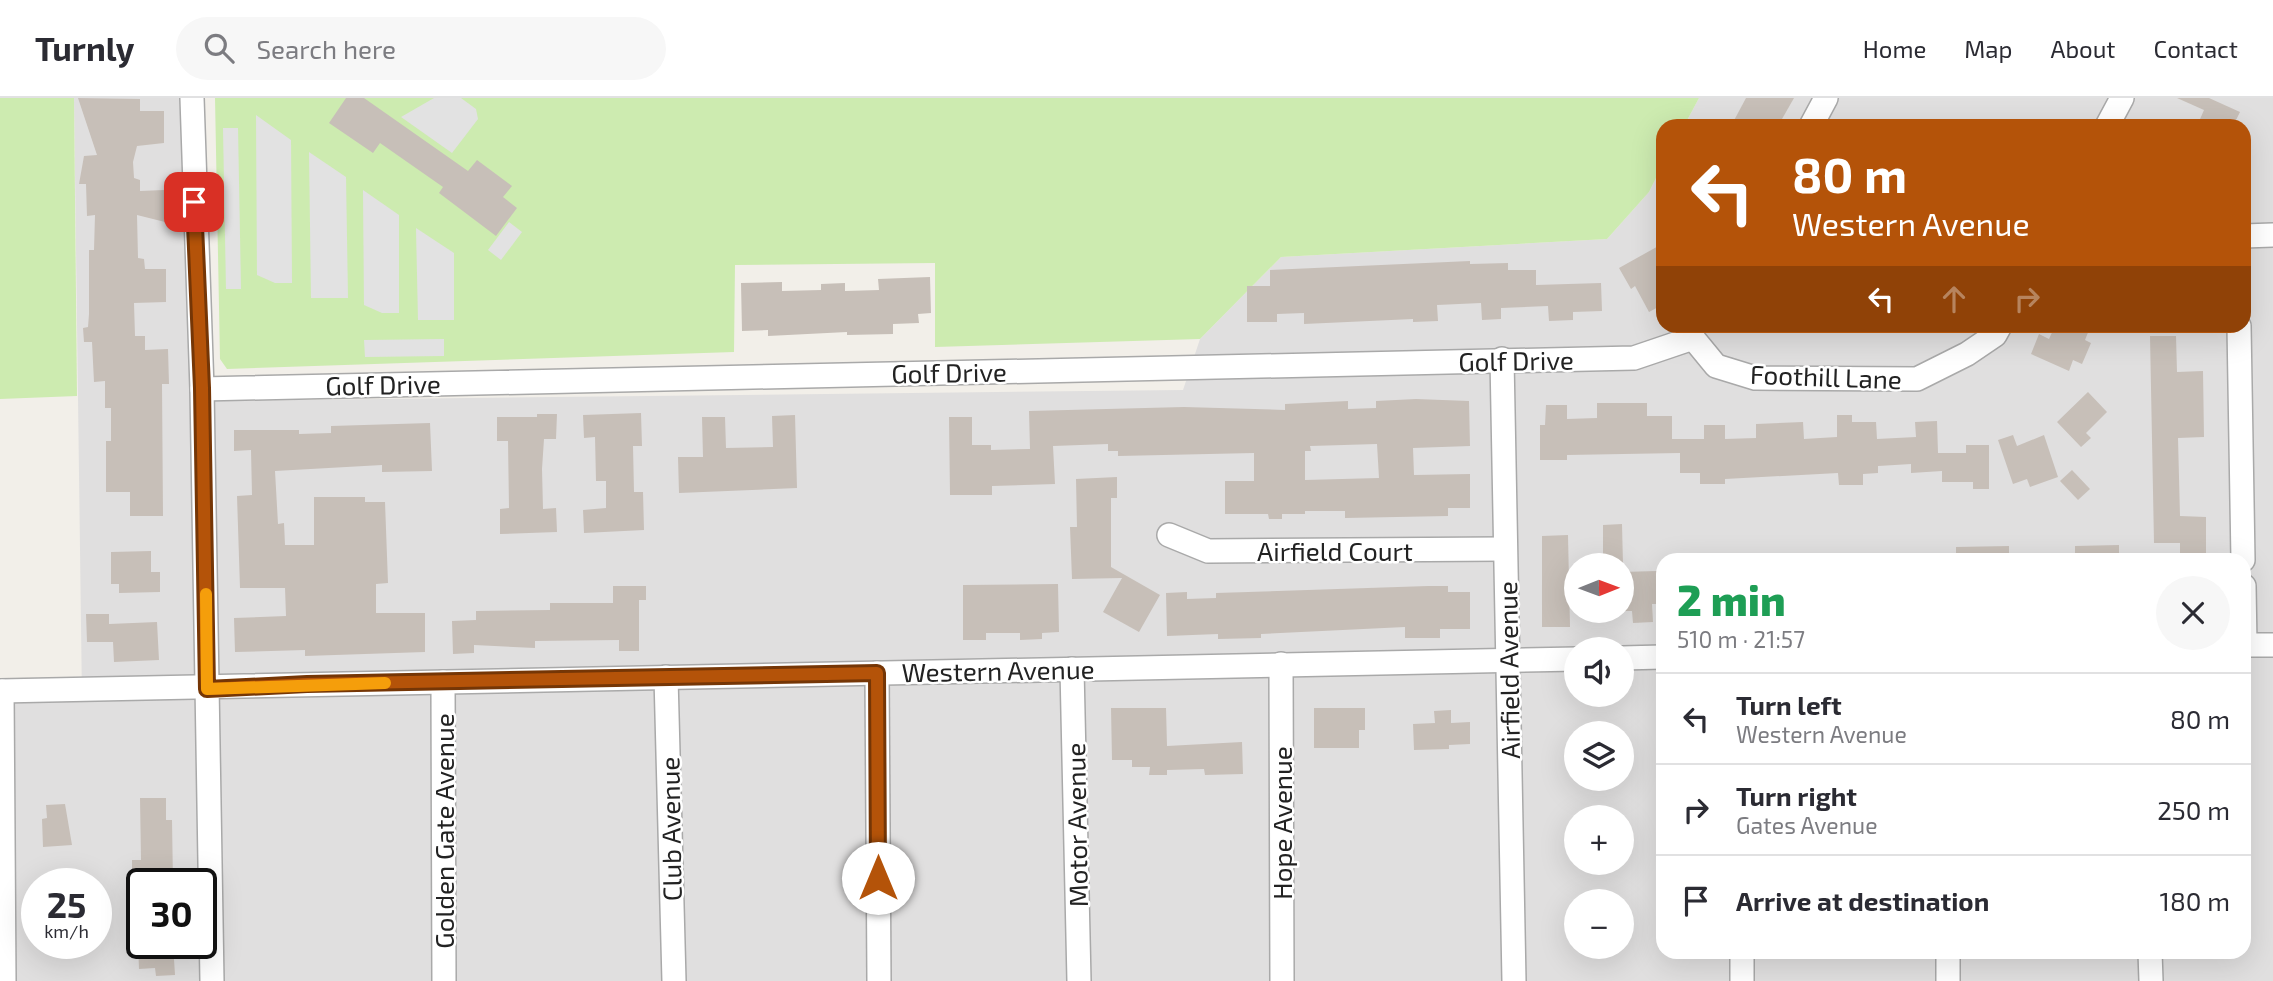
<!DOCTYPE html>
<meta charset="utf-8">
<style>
body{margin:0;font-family:"Exo 2",sans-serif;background:#f7f7f7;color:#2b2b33;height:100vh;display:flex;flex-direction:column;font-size:26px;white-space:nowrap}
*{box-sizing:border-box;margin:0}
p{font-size:23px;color:#7c7c81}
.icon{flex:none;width:38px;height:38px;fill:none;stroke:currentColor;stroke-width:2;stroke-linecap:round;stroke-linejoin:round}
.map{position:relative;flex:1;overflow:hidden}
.details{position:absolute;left:1656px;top:455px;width:595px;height:406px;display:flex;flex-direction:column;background:#fff;border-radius:21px;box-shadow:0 7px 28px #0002}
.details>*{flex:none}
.guide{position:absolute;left:1656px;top:21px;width:595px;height:214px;border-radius:21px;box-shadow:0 7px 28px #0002;background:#b45309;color:#fff;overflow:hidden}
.needle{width:46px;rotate:89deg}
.controls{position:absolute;left:1564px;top:455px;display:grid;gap:14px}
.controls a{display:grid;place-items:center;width:70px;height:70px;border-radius:50%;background:#fff;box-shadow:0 7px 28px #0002;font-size:35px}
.speed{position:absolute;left:21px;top:770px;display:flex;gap:14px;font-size:35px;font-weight:700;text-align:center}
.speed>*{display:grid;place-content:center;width:91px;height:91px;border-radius:50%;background:#fff;box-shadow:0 7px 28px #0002;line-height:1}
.speed small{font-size:18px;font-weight:400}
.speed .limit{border:4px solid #111;border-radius:10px;background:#fff;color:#111}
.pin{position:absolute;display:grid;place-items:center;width:60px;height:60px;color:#fff;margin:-30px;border-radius:14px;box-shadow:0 4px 10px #0006}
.me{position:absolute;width:77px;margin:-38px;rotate:0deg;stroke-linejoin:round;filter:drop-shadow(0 0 5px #0008)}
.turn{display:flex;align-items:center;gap:24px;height:147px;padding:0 21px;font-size:32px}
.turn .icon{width:91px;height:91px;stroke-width:2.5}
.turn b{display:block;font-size:49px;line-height:60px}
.lanes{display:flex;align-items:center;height:66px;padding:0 21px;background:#0003;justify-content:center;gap:35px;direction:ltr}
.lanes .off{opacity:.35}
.round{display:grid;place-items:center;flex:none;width:74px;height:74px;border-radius:37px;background:#f7f7f7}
.overview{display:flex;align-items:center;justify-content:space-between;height:119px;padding:0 21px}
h1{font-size:42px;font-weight:800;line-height:52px;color:#1e9e55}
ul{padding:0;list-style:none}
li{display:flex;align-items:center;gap:21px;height:91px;padding:0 21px;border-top:2px solid #e1e1e2}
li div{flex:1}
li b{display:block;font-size:26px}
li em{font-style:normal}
header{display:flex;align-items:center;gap:42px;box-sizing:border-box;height:98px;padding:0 35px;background:#fff;border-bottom:2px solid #e1e1e2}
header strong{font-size:33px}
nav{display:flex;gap:38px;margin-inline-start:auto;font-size:24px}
.search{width:490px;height:63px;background:#f7f7f7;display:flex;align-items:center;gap:18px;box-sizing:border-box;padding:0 24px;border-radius:38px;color:#7c7c81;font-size:26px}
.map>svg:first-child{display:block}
.residential{fill:#e0dfdf;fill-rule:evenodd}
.grass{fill:#cdebb0}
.parking{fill:#e2e2e2}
.building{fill:#c7bfb8;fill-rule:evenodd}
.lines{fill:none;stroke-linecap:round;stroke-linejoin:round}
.minor-casing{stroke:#a9a9a9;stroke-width:26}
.minor{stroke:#fff;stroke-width:23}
.route-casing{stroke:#753606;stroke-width:18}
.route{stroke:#b45309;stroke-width:12}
.slow{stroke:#f59e0b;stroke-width:12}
.labels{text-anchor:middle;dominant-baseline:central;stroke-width:5;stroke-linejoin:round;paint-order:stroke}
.street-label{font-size:26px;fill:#222;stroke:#fff}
</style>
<header>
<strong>Turnly</strong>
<div class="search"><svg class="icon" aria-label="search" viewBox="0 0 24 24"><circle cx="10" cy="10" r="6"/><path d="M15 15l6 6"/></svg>Search here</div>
<nav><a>Home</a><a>Map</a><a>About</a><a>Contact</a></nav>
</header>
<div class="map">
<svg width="2273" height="883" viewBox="0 0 2273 883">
<rect width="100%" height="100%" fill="#f2efe9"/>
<!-- residential -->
<path class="residential" d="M 74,0 L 201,0 L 200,303 L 1183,292 L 1200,241 L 1281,159 L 1607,141 L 1649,94 L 1662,68 L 1662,228 L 2244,228 L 2244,28 L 1684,28 L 1699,0 L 2273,0 L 2273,883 L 0,883 L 0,603 L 82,601 ZM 1662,462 L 2244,462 L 2244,854 L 1662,854 ZM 1577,467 L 1622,467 L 1622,513 L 1577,513 ZM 1577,551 L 1622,551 L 1622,597 L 1577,597 ZM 1577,635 L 1622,635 L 1622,681 L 1577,681 ZM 1577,719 L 1622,719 L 1622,765 L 1577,765 ZM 37,786 L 96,786 L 96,845 L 37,845 ZM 142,786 L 201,786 L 201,845 L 142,845 ZM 1577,803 L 1622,803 L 1622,849 L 1577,849 Z"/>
<!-- grass -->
<g class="grass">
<polygon points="0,0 74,0 77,298 0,301"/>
<polygon points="215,0 1699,0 1684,28 1662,28 1662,68 1649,94 1607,141 1281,159 1200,241 935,249 935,165 735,167 734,254 227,271 220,261"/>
</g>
<!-- parking -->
<g class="parking">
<polygon points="434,0 461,0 476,11 478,21 452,55 401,19"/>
<polygon points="256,17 291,42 292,185 275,185 257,177"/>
<polygon points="223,30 238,30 241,191 226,191"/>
<polygon points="309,54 346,79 348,200 311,200"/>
<polygon points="363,92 399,117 399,215 382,215 364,207"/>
<polygon points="509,124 522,134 501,162 488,152"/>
<polygon points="416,130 454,155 454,222 418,222"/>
<polygon points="444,241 444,258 365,259 364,242"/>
</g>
<!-- building -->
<g class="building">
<polygon points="78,0 140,1 140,13 164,13 164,45 137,48 133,64 134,80 140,82 140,93 164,92 165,124 137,117 138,160 144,161 145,171 166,171 166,204 134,205 135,238 145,238 145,252 168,251 169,286 162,286 163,418 130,418 130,394 106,394 106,343 111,343 111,310 105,310 105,283 94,284 92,244 84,244 83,230 88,229 89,216 89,152 94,152 95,117 87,118 86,86 79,86 84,58 97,57"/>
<polygon points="346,0 364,0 468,73 477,62 512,88 503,99 517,110 496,138 439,95 443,89 380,45 373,55 329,25"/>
<polygon points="1746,0 1794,0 1778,28 1731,28"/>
<polygon points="2177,0 2209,0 2240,14 2233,28 2197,28 2204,12"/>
<polygon points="1662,146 1662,207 1649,214 1635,188 1631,191 1619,170"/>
<polygon points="1470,163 1470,166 1508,165 1508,172 1536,172 1536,187 1601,185 1602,213 1573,214 1573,222 1549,223 1548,208 1501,210 1501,221 1482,222 1481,205 1437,207 1438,223 1413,224 1413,221 1304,226 1304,215 1277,216 1277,224 1247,224 1247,188 1270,188 1270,172"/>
<polygon points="930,179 931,215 918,216 919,225 893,226 893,236 847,237 847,234 768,238 768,232 742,233 741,185 782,184 782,193 821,192 821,186 845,185 845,193 879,192 878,181"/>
<polygon points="2055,228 2079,228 2089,232 2085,242 2091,245 2082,266 2073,262 2069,273 2031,256 2039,236 2049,241"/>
<polygon points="2150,238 2176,238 2177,274 2203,273 2204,339 2178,340 2180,418 2206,419 2206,462 2180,462 2180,445 2154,445"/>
<polygon points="2088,294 2107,314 2086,335 2091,340 2081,349 2057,324"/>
<path d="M 1416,301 L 1469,303 L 1470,348 L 1413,350 L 1414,377 L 1470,376 L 1470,410 L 1448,410 L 1448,418 L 1345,420 L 1345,413 L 1305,413 L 1305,416 L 1282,416 L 1282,421 L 1269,421 L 1268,416 L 1225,416 L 1225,383 L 1254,383 L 1254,355 L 1118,358 L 1118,353 L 1108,353 L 1108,346 L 1053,348 L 1055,386 L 992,388 L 992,397 L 950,397 L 949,319 L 972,319 L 972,347 L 991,347 L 991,352 L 1030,351 L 1029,313 L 1184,309 L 1285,312 L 1285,306 L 1348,303 L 1348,311 L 1376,310 L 1376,303 ZM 1377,346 L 1379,380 L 1305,382 L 1305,353 L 1311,353 L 1310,348 Z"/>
<polygon points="1597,305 1647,305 1647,318 1672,318 1672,341 1704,341 1704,327 1725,327 1725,341 1756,340 1756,326 1803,324 1804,341 1837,339 1837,317 1852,317 1852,324 1876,324 1877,341 1916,339 1915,324 1937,323 1938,355 1966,355 1966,347 1989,347 1989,391 1973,391 1973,384 1942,384 1942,373 1911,375 1911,366 1878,368 1878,375 1863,376 1863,387 1839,387 1838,375 1725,381 1725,386 1700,386 1700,375 1680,375 1680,355 1567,357 1567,362 1540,362 1540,327 1545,327 1546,307 1567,307 1567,321 1597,320"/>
<polygon points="641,315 642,348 633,348 634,394 643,394 644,432 584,435 583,412 606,410 606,383 596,383 595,339 584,340 583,317"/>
<polygon points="537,316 557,316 556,341 544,341 542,371 543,411 556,410 557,434 500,436 500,411 509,410 508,343 497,343 497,319 537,319"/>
<polygon points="795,317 797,390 679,395 678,359 703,359 702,319 725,319 726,350 773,349 772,318"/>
<polygon points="430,325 432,373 382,374 382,367 275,373 278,426 284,425 285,447 314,447 314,399 365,399 365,404 385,404 388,485 376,486 376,515 425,515 425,554 305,558 305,552 235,554 234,520 286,518 285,490 240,490 237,398 252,397 251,352 234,353 234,332 299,332 299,336 331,335 331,328"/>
<polygon points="2013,337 2017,348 2044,337 2058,379 2030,389 2027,381 2013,386 1998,342"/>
<polygon points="2072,372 2090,391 2078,402 2060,383"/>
<polygon points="1117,379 1117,400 1111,400 1111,469 1160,497 1139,534 1103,514 1122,480 1072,481 1070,429 1077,429 1076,381"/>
<polygon points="1622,426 1623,467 1603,467 1603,427"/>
<polygon points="1568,437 1570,529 1542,529 1542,438"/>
<polygon points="2119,447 2119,462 2075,462 2075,448"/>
<polygon points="2009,448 2009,462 1956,462 1956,449"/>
<polygon points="151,453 151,474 160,474 160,494 119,495 119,486 111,486 111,454"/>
<polygon points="1657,473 1658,480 1662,480 1662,506 1652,506 1653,524 1633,525 1632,513 1622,513 1622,474"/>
<polygon points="1058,486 1059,534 1042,535 1042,541 1020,542 1020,535 986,535 986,542 963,542 963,487"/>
<polygon points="613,488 646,488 646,502 639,502 639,553 619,553 619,542 535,543 535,550 474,547 474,555 453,556 452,523 476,522 476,513 550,512 550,505 613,505"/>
<polygon points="1428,488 1448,488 1448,494 1470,494 1470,531 1440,531 1440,540 1405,540 1405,529 1261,536 1261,540 1218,541 1218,536 1167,538 1166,495 1187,494 1187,501 1216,500 1216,495"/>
<polygon points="86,516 109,516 109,526 157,524 159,562 114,564 113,544 87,544"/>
<polygon points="1111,610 1166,610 1167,648 1242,644 1243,676 1205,677 1204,671 1167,672 1167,677 1149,677 1150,669 1132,669 1132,662 1112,662"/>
<polygon points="1314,610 1365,610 1365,632 1359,632 1359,650 1314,650"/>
<polygon points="1451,612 1451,625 1470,624 1470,646 1449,647 1449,651 1414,652 1413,626 1435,625 1434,613"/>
<polygon points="140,700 166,700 166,722 172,722 173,786 132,786 132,762 141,762"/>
<polygon points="65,706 72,747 43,749 42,721 47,720 46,707"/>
<polygon points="138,845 173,845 175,877 156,878 155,870 139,871"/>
</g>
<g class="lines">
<defs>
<g id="minor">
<polyline points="192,0 202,291 212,883"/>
<polyline points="1811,28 1826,0"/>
<polyline points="2107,28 2122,0"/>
<polyline points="2244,138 2273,137"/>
<polyline points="2239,228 2243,462"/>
<polyline points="1693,240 1716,268 1755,280 1917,281 1967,256 1995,237 2000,228"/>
<polyline points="1502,261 1514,883"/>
<polyline points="202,291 1634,260 1693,240"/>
<polyline points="1169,437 1208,453 1504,451"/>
<polyline points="2244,488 2245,547"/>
<polyline points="2244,547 2273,547"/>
<polyline points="1622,560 1662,559"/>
<polyline points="1281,566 1282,883"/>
<polyline points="1072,571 1079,883"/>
<polyline points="877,575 879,883"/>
<polyline points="666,579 674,883"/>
<polyline points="443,584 444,883"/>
<polyline points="0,593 1577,561"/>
<polyline points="2,593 4,883"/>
<polyline points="1742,854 1742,883"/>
<polyline points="1948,854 1948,883"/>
<polyline points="2150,854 2151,883"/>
</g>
</defs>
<!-- minor casing -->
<use href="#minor" class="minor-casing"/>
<!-- minor -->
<use href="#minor" class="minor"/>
</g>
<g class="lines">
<defs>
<polyline id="route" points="194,104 202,290 207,591 307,586 877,575 878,780"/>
</defs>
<!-- route casing -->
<use href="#route" class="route-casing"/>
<!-- route -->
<use href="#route" class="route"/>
<!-- slow -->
<polyline class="slow" points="206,496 207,591 385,585"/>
</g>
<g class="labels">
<!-- street labels -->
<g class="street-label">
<text transform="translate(1516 262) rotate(-1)">Golf Drive</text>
<text transform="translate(949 274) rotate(-1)">Golf Drive</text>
<text transform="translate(1826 278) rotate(2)">Foothill Lane</text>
<text transform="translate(383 286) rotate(-1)">Golf Drive</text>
<text x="1335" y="452">Airfield Court</text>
<text transform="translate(998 572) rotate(-1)">Western Avenue</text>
<text transform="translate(1508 572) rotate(-91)">Airfield Avenue</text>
<text transform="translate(1281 725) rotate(-90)">Hope Avenue</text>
<text transform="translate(1076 727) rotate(-91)">Motor Avenue</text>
<text transform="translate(670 731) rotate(-91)">Club Avenue</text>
<text transform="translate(443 733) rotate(-90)">Golden Gate Avenue</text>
</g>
</g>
</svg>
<div class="controls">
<a><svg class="needle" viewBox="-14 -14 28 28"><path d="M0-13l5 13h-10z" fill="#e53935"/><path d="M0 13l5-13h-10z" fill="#7c7c81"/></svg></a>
<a><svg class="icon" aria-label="sound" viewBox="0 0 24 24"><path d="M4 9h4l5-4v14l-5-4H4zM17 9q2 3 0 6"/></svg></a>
<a><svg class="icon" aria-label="layers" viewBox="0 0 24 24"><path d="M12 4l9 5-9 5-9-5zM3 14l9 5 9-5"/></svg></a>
<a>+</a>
<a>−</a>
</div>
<div class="speed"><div>25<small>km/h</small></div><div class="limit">30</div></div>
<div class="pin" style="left:194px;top:104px;background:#d93025"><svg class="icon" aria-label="arrive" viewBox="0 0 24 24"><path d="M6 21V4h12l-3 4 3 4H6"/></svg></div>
<svg class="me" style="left:878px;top:780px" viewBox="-20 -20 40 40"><circle r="19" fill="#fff"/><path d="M0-13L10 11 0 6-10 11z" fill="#b45309"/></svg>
<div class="guide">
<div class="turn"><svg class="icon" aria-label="left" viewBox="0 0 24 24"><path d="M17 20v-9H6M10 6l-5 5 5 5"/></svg><div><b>80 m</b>Western Avenue</div></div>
<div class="lanes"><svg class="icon" aria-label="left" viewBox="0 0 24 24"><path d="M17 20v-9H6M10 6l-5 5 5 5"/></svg><svg class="icon off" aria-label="ahead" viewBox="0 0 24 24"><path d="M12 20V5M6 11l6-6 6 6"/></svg><svg class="icon off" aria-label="right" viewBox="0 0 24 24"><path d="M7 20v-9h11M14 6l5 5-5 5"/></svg></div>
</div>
<section class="details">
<div class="overview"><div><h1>2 min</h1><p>510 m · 21:57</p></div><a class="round"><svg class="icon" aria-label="close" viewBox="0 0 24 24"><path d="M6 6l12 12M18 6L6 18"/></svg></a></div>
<ul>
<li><svg class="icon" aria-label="left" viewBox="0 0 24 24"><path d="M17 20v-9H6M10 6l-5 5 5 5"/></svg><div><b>Turn left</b><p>Western Avenue</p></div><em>80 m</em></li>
<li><svg class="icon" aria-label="right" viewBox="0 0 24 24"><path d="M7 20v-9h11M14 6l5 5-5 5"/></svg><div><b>Turn right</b><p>Gates Avenue</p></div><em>250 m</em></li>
<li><svg class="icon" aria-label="arrive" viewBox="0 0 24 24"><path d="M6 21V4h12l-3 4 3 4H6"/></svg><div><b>Arrive at destination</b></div><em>180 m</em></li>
</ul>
</section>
</div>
